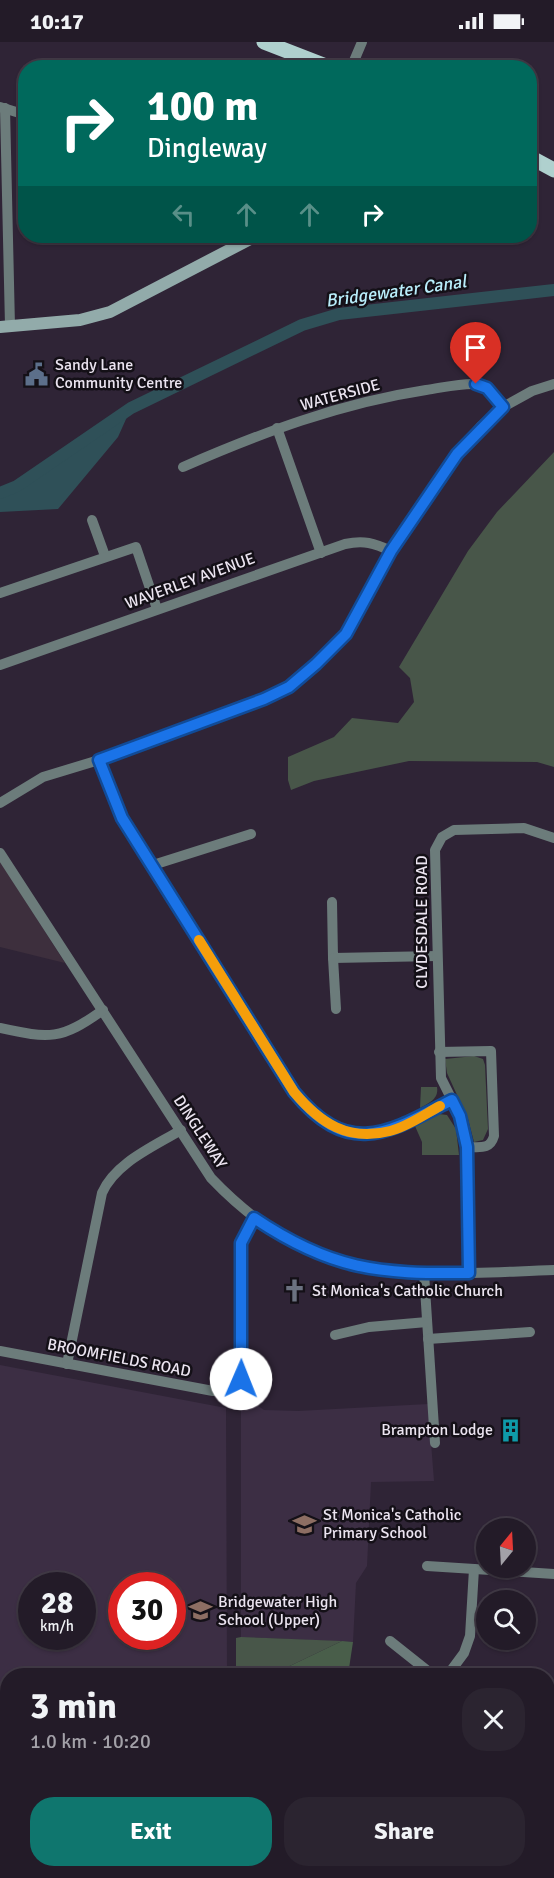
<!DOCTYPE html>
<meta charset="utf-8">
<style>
body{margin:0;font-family:Signika,sans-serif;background:#2b2430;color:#f1f3f6;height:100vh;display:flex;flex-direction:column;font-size:22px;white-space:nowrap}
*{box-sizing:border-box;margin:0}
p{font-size:20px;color:#a3a1a8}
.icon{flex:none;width:33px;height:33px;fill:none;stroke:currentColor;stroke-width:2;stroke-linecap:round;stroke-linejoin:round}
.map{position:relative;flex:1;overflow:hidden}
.drawer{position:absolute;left:0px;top:1626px;width:555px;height:210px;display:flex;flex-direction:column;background:#231b28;border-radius:24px 24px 0 0;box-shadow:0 2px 4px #0004,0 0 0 2px #403945}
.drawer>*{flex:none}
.hud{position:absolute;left:18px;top:18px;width:519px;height:183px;border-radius:24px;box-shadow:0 2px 4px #0004,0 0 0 2px #403945;background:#00695c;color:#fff;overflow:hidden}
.needle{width:39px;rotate:18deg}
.tools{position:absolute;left:476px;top:1476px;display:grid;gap:12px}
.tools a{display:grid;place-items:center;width:60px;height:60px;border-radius:50%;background:#231b28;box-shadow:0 2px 4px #0004,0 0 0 2px #403945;font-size:30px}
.speed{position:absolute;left:18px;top:1530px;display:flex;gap:12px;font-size:30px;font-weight:700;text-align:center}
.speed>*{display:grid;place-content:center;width:78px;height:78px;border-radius:50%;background:#231b28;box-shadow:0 2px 4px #0004,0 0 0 2px #403945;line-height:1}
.speed small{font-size:15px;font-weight:400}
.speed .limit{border:9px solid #d22;background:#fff;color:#111}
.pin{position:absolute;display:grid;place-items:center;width:51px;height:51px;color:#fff;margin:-62px -26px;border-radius:50% 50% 50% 0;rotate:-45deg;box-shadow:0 0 6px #0007}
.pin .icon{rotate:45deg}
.me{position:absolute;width:66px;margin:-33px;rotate:1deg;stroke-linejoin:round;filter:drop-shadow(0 0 4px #0008)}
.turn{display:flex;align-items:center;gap:21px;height:126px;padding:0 30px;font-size:27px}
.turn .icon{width:78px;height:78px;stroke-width:2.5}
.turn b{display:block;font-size:42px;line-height:51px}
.lanes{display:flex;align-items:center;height:57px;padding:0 30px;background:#0003;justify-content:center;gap:30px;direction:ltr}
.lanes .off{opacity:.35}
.round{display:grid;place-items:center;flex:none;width:63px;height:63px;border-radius:24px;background:#2b2430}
.summary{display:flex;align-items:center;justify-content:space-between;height:102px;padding:0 30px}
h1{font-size:36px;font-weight:800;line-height:45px}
.button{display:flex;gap:12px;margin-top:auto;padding:12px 30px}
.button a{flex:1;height:69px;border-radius:24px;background:#0f766e;color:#fff;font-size:24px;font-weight:800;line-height:69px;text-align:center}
.button a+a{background:#2b2430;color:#f1f3f6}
.status{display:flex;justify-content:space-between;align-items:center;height:42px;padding:0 30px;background:#231b28;direction:ltr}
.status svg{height:16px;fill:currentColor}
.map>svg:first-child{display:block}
.commercial{fill:#3d2f3d}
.built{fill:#3c2e44;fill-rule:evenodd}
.green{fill:#485649}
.forest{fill:#495e4a}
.water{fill:#2f5058}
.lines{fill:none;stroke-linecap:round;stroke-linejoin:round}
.canal{stroke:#2f5058;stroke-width:12}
.street{stroke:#6c7c7b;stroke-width:10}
.secondary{stroke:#92abaa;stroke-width:12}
.primary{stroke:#afd0ce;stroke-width:15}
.route-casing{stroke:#114b97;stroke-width:15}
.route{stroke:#1a73e8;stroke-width:10}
.slow{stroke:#f59e0b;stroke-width:10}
.labels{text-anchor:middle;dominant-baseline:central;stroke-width:5;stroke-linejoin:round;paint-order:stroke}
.poi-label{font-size:16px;fill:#ebe4f0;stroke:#141017;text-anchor:start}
.street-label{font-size:16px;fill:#ebe4f0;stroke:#141017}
.water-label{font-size:18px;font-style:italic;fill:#b9eefb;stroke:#141017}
</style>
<div class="status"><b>10:17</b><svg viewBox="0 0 49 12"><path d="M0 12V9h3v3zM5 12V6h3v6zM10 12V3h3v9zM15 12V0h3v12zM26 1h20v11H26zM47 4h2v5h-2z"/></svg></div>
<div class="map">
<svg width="554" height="1836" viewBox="0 0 554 1836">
<rect width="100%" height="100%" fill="#2f2436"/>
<!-- commercial -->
<polygon class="commercial" points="0,819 65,921 0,905"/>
<!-- built -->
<g class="built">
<path d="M 0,1323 L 226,1366 L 227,1633 L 8,1634 L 8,1828 L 79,1829 L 73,1836 L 0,1836 ZM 32,1544 L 82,1544 L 82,1594 L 32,1594 ZM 122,1544 L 172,1544 L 172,1594 L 122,1594 Z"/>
<polygon points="254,1361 264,1368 298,1369 428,1362 434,1439 371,1440 367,1524 356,1541 353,1600 241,1595 241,1363"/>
<polygon points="194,1829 228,1829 228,1836 208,1836"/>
</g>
<!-- green -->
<g class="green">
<polygon points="554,410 554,725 537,720 409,719 314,739 291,748 288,738 288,715 334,695 352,676 398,681 414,660 410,636 399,625 468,509 497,470"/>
<polygon points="474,1014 483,1017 485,1023 488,1087 483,1098 474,1100 468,1077 447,1031 445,1017"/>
<path d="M 421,1045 L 437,1045 C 439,1057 429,1061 420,1066 Z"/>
<polygon points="439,1072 447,1073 456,1087 459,1113 422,1113 422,1100 415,1084"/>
<polygon points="236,1596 241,1595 342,1599 271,1633 236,1634"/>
</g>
<!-- forest -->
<g class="forest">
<polygon points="342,1599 353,1600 348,1633 271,1633"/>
<polygon points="408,1828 416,1836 236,1836 236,1828"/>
<polygon points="79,1829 194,1829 208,1836 73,1836"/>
</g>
<!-- water -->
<polygon class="water" points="131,366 118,395 58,467 0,470 0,451 17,444"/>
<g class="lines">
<!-- canal -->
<polyline class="canal" points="0,451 17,444 131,366 302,283 339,272 554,248"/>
<!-- street -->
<g class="street">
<polyline points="351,26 362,0"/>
<polyline points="0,65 26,73"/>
<polyline points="5,66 10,284"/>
<polyline points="277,386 321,511"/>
<path d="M 183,425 C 261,391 340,361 426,348 C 441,346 460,341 476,342 C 489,344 495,355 503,365"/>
<polyline points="92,478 105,514"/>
<polyline points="0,551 136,505 157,567"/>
<path d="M 0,623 L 345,502 C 364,498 374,501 391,509"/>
<path d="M 99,718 L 122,776 L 294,1050 C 349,1116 388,1091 452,1058"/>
<polyline points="0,761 43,735 99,718 264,657 289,645 346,593 408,481 457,412 481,384 503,365 532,349 554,342"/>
<path d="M 0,811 L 211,1136 C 318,1248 412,1233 554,1228"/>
<polyline points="153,823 251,792"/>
<polyline points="332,860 333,916 437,914"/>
<polyline points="333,916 336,967"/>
<path d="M 0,986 C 50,997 61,998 103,968"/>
<path d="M 439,1010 L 491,1009 L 494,1094 C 490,1108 480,1105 467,1105"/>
<polyline points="424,1231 435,1401"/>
<polyline points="469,1231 465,1090 460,1074 441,1036 435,808 442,795 454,788 524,786 554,796"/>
<polyline points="335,1293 369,1285 427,1280"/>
<polyline points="428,1297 530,1290"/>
<polyline points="0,1309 213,1349 232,1348 240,1340 242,1330 241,1201 254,1176"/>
<path d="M 67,1322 L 102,1151 C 115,1121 153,1105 181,1088"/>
<polyline points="427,1524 554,1532"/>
<polyline points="390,1599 429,1630 446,1634"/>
<polyline points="447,1634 464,1611 470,1594 474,1527"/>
</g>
<!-- secondary -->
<g class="secondary">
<polyline points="0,285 80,278 110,270 256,194"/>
<polyline points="548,1771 554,1755"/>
<polyline points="523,1836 525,1828"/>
</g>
<!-- primary -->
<g class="primary">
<polyline points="264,0 331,26"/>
<polyline points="530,115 554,128"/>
</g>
</g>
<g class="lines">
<defs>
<path id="route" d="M 241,1337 L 241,1201 L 254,1176 C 331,1228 378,1232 469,1231 L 467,1105 L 460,1074 L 452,1058 C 388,1091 349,1117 294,1050 L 122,776 L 99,718 L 264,657 L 289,645 L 316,622 L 346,592 L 391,509 L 457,412 L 503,365 L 487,346 L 476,342"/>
</defs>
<!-- route casing -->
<use href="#route" class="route-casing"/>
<!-- route -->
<use href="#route" class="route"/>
<!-- slow -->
<path class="slow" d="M 199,898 L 294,1050 C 320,1081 348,1100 390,1089 C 407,1085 425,1072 440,1064"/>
</g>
<!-- icons -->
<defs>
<symbol id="civic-bare" viewBox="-9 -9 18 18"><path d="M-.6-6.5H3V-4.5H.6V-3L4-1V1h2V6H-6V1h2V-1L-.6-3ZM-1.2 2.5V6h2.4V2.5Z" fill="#5c6f8a" stroke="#141017" stroke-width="2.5" paint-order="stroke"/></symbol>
<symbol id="church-bare" viewBox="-9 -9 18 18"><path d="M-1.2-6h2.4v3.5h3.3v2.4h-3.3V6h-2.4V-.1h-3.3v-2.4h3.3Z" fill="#6b7280" stroke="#141017" stroke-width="2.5" paint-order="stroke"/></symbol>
<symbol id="building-bare" viewBox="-9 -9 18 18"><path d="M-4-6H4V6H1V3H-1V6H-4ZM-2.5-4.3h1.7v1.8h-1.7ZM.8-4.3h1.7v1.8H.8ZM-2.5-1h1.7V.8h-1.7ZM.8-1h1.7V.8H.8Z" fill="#0f9aa8" stroke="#141017" stroke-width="2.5" paint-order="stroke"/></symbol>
<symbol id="school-bare" viewBox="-9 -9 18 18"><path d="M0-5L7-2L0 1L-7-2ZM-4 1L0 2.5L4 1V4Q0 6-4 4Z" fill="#8d6e63" stroke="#141017" stroke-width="2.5" paint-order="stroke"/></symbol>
</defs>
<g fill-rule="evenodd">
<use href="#civic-bare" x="20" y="316" width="33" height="33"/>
<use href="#church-bare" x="278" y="1232" width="33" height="33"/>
<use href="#building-bare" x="494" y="1372" width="33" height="33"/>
<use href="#school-bare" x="288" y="1466" width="33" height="33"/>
<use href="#school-bare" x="184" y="1552" width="33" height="33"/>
</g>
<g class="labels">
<!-- poi labels -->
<g class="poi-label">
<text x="55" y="323">Sandy Lane<tspan x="55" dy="18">Community Centre</tspan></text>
<text x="312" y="1249">St Monica's Catholic Church</text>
<text x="493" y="1388" text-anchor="end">Brampton Lodge</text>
<text x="323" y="1473">St Monica's Catholic<tspan x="323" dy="18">Primary School</tspan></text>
<text x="218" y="1560">Bridgewater High<tspan x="218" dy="18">School (Upper)</tspan></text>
</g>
<!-- street labels -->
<g class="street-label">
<text transform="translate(340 353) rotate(-15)">WATERSIDE</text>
<text transform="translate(190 539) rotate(-20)">WAVERLEY AVENUE</text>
<text transform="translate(422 880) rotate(-90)">CLYDESDALE ROAD</text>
<text transform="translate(200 1090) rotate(57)">DINGLEWAY</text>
<text transform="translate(119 1316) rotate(11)">BROOMFIELDS ROAD</text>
</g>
<!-- water labels -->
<g class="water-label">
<text transform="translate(396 249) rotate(-8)">Bridgewater Canal</text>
</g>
</g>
</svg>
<div class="tools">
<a><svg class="needle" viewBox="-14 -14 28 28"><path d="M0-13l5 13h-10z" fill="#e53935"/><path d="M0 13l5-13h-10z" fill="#a3a1a8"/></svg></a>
<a><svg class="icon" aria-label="search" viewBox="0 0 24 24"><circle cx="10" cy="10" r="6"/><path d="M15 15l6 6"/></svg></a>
</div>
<div class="speed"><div>28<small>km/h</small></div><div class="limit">30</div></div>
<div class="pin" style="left:476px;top:342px;background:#d93025"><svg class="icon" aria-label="arrive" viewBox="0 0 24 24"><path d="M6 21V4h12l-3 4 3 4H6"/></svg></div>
<svg class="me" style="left:241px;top:1337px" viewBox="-20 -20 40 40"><circle r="19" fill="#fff"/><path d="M0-13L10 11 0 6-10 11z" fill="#1a73e8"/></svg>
<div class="hud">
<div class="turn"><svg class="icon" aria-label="right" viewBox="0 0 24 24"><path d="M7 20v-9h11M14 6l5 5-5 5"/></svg><div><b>100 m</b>Dingleway</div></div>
<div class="lanes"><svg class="icon off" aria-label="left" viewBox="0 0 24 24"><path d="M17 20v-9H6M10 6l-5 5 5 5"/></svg><svg class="icon off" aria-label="ahead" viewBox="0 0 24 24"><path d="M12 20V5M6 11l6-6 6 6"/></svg><svg class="icon off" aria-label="ahead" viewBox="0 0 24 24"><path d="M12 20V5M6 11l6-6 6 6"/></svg><svg class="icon" aria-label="right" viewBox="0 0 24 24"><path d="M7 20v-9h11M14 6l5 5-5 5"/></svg></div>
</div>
<section class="drawer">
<div class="summary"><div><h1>3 min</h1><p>1.0 km · 10:20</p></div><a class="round"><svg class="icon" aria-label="close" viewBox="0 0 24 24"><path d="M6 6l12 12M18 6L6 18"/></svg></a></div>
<div class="button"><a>Exit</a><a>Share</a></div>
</section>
</div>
